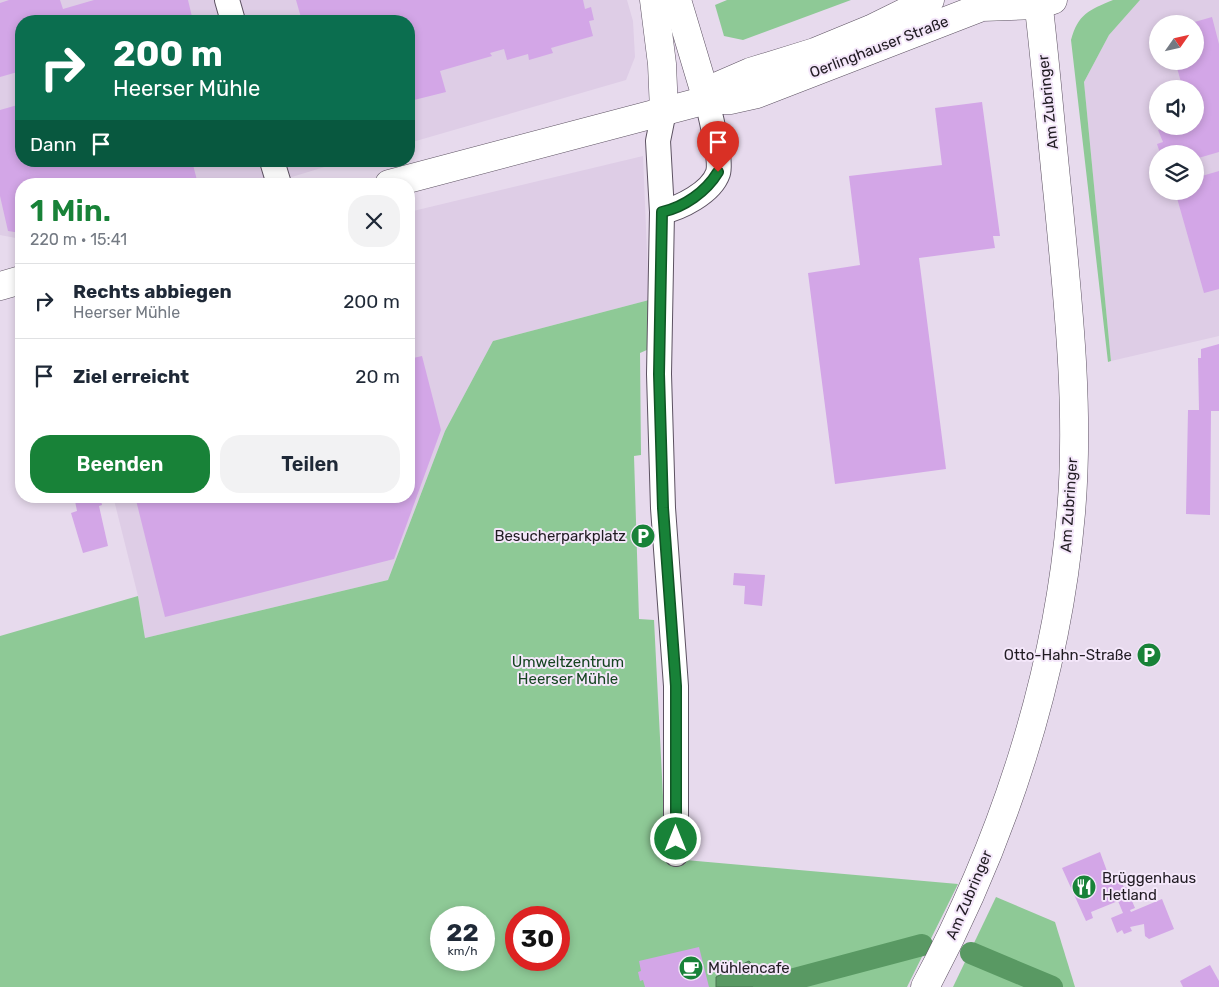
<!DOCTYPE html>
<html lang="de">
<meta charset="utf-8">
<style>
body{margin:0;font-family:Rubik,sans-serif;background:#f2f2f3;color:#1f2937;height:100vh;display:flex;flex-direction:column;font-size:19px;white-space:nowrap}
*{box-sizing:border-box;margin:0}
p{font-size:16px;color:#747a83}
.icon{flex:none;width:28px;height:28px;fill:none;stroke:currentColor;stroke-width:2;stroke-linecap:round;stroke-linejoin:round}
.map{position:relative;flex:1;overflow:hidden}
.drawer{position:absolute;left:15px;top:178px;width:400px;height:325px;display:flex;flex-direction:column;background:#fff;border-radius:20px;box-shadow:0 2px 8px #0003}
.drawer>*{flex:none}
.hud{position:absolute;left:15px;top:15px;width:400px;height:152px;border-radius:20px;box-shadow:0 2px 8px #0003;background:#0b6e4f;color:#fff;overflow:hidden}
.needle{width:32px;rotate:56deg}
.buttons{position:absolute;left:1149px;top:15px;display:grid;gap:10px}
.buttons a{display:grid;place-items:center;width:55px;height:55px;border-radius:50%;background:#fff;box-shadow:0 2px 8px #0003;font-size:25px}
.speed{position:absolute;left:430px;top:906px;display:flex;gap:10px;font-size:25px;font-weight:700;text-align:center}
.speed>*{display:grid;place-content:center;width:65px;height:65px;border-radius:50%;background:#fff;box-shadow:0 2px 8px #0003;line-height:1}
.speed small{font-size:12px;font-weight:400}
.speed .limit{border:8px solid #d22;background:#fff;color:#111}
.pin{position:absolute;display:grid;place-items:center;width:42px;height:42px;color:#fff;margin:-51px -21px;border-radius:50% 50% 50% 0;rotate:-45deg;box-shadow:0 0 5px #0007}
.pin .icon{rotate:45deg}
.me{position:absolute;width:55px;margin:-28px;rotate:0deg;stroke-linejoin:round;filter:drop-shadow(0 0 4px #0008)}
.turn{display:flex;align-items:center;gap:18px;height:105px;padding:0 15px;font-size:22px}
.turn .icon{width:65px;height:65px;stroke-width:2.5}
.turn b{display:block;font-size:35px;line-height:42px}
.then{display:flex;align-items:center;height:48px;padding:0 15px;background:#0003;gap:10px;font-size:19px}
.round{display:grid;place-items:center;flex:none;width:52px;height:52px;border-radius:20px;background:#f2f2f3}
.summary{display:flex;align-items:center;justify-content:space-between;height:85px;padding:0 15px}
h1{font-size:30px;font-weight:600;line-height:38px;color:#188238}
.button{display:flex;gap:10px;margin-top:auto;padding:10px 15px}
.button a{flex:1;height:58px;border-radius:20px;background:#188238;color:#fff;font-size:20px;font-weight:600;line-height:58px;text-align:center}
.button a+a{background:#f2f2f3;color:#1f2937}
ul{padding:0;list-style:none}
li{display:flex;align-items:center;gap:15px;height:75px;padding:0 15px;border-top:1px solid #e0e1e3}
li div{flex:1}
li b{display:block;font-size:19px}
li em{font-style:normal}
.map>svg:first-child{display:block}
.built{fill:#decde6;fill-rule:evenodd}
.green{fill:#8ec996;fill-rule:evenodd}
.water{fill:#599963;stroke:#487450}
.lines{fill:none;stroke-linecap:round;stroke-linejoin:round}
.canal{stroke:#599963;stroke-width:22}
.building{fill:#d3a6e7}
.street-casing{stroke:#5d5262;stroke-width:26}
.secondary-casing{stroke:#5d5262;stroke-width:29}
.primary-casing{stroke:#5d5262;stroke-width:29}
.street{stroke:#fff;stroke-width:24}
.secondary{stroke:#fff;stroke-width:28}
.primary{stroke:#fff;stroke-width:28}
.route-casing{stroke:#105424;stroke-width:12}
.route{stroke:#188238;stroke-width:9}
.labels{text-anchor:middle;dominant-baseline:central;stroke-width:4;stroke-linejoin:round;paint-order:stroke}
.street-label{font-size:15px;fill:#211c23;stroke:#f4e7fa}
.poi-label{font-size:15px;fill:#211c23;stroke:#f4e7fa;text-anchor:end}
.park-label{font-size:15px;fill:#164521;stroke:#f4e7fa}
</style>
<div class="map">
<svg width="1219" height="987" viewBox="0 0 1219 987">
<rect width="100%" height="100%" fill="#e7daed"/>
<!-- built -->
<g class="built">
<polygon points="0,0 627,0 633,21 635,57 626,80 409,143 409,21 21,21 21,161 344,161 269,184 21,184 21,239 0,235"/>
<path d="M 1140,0 L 1219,0 L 1219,336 L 1111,361 L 1084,82 L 1109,35 ZM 1158,24 L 1195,24 L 1195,61 L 1158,61 ZM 1158,89 L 1195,89 L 1195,126 L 1158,126 ZM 1158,154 L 1195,154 L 1195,191 L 1158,191 Z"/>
<polygon points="643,156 649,300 493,341 445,431 388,580 145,638 138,596 113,496 409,496 409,212"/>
</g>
<!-- green -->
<g class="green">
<polygon points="727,0 851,0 743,40 724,36 715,5"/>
<path d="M 1113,0 L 1140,0 L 1109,35 L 1084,82 L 1111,361 L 1108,362 L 1071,40 C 1078,14 1089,10 1113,0 Z"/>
<path d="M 649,300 L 649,349 L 640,353 L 641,455 L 634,456 L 639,619 L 654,620 L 664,816 L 663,858 L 958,884 L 907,987 L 0,987 L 0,636 L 138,596 L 145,638 L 388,580 L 445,431 L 493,341 ZM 441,918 L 484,918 L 484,960 L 441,960 ZM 516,918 L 559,918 L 559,960 L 516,960 Z"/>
<polygon points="996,897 1055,922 1075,987 953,987"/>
</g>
<!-- water -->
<polygon class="water" points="749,961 762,975 761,987 716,987 716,977"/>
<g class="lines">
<!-- canal -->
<g class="canal">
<polyline points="971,953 1052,987"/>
<polyline points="764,987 922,945"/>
</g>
</g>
<!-- building -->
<g class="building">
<polygon points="9,0 60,0 63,9 94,0 188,0 193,21 21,21 21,71 0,77 0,3"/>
<polygon points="296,0 583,0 585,9 591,7 594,20 589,21 593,36 551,48 553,53 529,60 528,54 507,60 504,49 490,53 492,56 440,71 446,92 410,101 409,21 302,21"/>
<polygon points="1212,17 1219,44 1219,152 1195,159 1195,154 1160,153 1157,144 1163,142 1158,130 1171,126 1195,126 1195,89 1183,89 1175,61 1195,61 1195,24 1191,23"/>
<polygon points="982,102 1000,236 993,236 995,248 919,258 946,469 835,484 808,273 860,265 849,176 942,165 935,108"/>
<polygon points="21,104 21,161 192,161 198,184 21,184 21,233 8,231 0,196 0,110"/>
<polygon points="1219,171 1219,289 1204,293 1175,191 1195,191 1195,178"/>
<polygon points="1219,344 1219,411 1211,411 1210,515 1186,514 1188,410 1199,410 1198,358 1201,358 1201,349"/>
<polygon points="422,356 441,430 394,559 165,617 135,496 409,496 409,359"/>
<polygon points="74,496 100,496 102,505 99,506 108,546 83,553 71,513 77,511"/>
<polygon points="734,573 765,575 762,606 744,604 745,586 733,585"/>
<polygon points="1100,852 1111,882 1120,878 1124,888 1126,887 1135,908 1130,910 1131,912 1162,899 1174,929 1149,939 1145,936 1144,924 1130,927 1132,931 1124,934 1122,930 1117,933 1111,918 1123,913 1118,901 1091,912 1093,918 1086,921 1062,868"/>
<polygon points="699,947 709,987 645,987 643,980 640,981 638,972 641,971 639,961"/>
<polygon points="1210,965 1219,981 1219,987 1183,987 1180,981"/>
</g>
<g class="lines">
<defs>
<g id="street">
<polyline points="227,0 233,21"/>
<polyline points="664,111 658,141 662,212 659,374 663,508 676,686 676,854"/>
<polyline points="272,161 279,184"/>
<path d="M 662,212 C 680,208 711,193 718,173 C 722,159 710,115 707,100"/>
</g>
<g id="secondary">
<polyline points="654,0 662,64 664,111"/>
<polyline points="677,0 707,100"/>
<polyline points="707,100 720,85 750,72 815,52 871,29 930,0"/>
<polyline points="389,184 707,100 730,100 757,94 982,7 1038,5 1053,0"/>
<polyline points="0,286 21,280"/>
</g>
<path id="primary" d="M 925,987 C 1003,842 1057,678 1071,513 C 1080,408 1068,302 1058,198 C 1051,132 1046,66 1038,0"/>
</defs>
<!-- street casing -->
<use href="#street" class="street-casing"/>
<!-- secondary casing -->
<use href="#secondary" class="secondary-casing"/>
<!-- primary casing -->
<use href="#primary" class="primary-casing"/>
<!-- street -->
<use href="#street" class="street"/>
<!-- secondary -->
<use href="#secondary" class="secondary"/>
<!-- primary -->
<use href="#primary" class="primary"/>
</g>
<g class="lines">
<defs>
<path id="route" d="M 676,839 L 676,686 L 663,508 L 659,374 L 662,212 C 684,207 706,192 718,172"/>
</defs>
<!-- route casing -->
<use href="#route" class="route-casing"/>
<!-- route -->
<use href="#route" class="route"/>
</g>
<!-- icons -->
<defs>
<symbol id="parking-disc" viewBox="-11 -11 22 22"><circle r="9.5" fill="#188238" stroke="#f4e7fa"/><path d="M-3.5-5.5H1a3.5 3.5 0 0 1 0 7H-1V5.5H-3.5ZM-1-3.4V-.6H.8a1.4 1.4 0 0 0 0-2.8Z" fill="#fff"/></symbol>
<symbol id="restaurant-disc" viewBox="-11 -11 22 22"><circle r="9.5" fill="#188238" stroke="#f4e7fa"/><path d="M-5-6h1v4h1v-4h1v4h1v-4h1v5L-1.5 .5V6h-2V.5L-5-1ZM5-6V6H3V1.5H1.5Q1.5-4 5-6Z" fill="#fff"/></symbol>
<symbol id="cafe-disc" viewBox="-11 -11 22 22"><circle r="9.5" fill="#188238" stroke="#f4e7fa"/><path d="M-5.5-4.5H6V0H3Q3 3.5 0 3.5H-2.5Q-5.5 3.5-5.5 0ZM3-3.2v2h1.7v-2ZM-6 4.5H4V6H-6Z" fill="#fff"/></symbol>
</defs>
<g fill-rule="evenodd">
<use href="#parking-disc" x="629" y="522" width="28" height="28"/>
<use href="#parking-disc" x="1135" y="641" width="28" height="28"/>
<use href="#restaurant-disc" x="1070" y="873" width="28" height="28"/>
<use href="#cafe-disc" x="677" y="954" width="28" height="28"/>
</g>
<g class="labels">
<!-- street labels -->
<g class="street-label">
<text transform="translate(879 47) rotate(-21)">Oerlinghauser Straße</text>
<text transform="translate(1048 102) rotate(-96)">Am Zubringer</text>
<text transform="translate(1069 505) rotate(-86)">Am Zubringer</text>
<text transform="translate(969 895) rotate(-67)">Am Zubringer</text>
</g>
<!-- poi labels -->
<g class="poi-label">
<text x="626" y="536">Besucherparkplatz</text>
<text x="1132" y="655">Otto-Hahn-Straße</text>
<text x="1102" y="878" text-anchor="start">Brüggenhaus<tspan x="1102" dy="17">Hetland</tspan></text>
<text x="708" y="968" text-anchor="start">Mühlencafe</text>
</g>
<!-- park labels -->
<g class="park-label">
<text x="568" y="662">Umweltzentrum<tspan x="568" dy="17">Heerser Mühle</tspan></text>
</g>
</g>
</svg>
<div class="buttons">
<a><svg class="needle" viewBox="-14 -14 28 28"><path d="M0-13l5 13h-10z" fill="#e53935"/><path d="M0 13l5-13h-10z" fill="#747a83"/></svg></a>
<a><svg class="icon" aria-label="sound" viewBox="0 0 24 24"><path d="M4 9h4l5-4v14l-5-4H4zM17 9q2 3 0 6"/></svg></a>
<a><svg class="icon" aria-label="layers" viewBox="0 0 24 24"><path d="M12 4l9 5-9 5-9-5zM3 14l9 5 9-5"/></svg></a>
</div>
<div class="speed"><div>22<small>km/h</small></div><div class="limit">30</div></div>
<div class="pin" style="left:718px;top:172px;background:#d93025"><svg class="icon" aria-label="arrive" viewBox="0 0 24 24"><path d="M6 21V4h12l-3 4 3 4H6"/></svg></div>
<svg class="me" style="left:676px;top:839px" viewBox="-20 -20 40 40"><circle r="17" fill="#188238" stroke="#fff" stroke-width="3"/><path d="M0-11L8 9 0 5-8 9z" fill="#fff"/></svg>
<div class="hud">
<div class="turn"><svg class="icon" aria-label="right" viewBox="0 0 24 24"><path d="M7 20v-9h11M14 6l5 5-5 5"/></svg><div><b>200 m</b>Heerser Mühle</div></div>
<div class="then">Dann<svg class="icon" aria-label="arrive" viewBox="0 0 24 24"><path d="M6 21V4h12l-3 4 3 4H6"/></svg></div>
</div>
<section class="drawer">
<div class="summary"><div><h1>1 Min.</h1><p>220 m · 15:41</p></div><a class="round"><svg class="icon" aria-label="close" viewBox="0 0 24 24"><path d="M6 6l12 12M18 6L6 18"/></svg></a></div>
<ul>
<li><svg class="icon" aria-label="right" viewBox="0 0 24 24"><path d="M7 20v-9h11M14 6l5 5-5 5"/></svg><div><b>Rechts abbiegen</b><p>Heerser Mühle</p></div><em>200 m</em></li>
<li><svg class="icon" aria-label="arrive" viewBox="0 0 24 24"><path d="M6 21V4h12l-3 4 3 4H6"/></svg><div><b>Ziel erreicht</b></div><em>20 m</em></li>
</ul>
<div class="button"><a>Beenden</a><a>Teilen</a></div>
</section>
</div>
